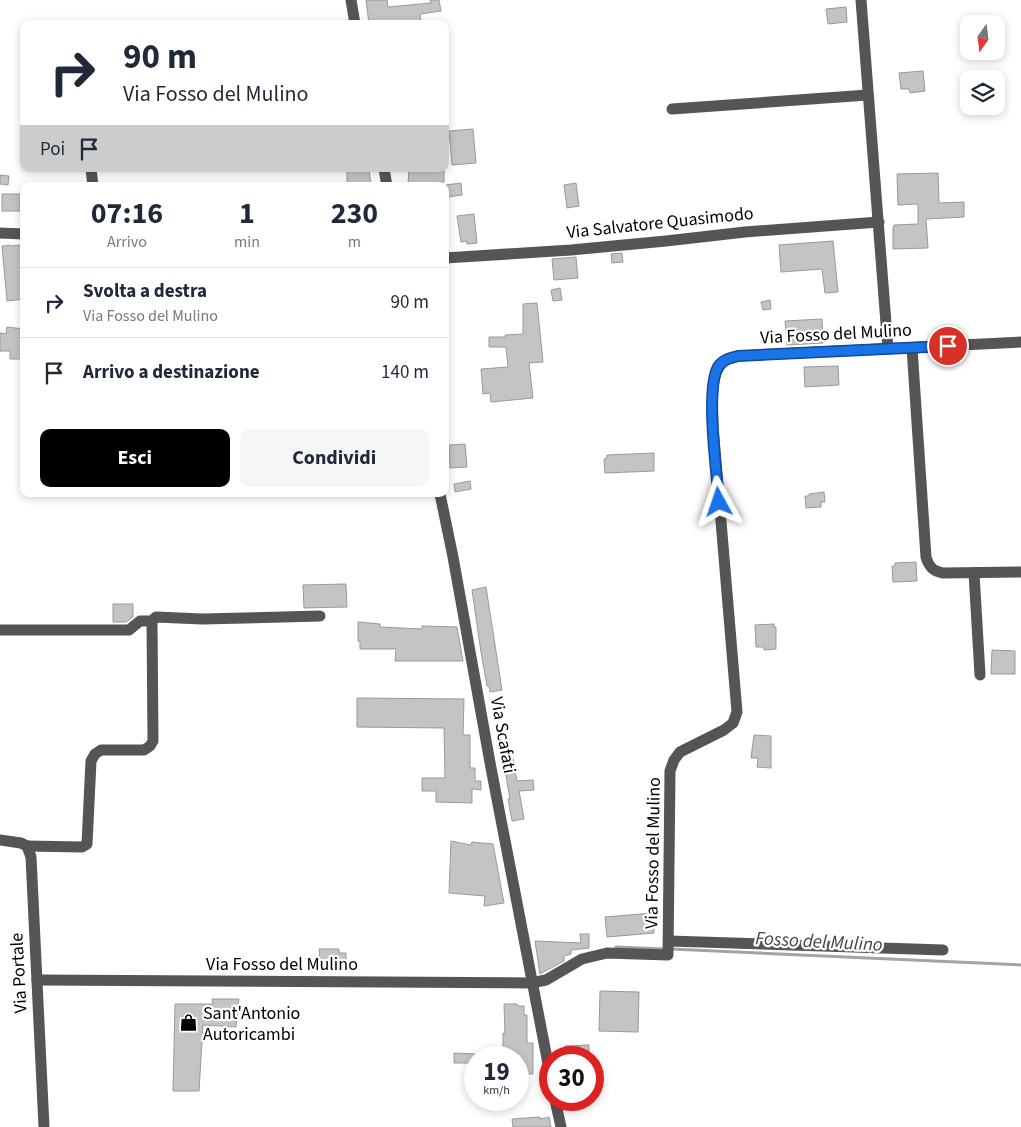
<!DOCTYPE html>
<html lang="it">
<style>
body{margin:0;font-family:"Source Sans 3",sans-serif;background:#f6f6f7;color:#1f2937;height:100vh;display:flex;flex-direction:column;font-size:19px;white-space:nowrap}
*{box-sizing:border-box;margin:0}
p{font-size:16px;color:#747a83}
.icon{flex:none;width:28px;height:28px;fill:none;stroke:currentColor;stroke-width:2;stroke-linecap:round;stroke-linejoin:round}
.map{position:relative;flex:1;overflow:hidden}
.drawer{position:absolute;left:20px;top:182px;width:429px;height:315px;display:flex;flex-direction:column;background:#fff;border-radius:10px;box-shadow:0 2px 8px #0003}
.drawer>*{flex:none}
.top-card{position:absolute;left:20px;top:20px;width:429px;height:152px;border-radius:10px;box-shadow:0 2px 8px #0003;background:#fff;color:#1f2937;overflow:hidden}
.needle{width:32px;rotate:194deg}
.fabs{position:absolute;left:960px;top:15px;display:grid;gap:10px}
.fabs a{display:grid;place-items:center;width:45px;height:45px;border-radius:10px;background:#fff;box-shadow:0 2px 8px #0003;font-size:25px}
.speed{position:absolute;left:464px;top:1046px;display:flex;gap:10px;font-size:25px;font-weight:700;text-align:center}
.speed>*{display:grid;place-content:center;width:65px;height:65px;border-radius:50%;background:#fff;box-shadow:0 2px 8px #0003;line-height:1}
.speed small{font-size:12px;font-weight:400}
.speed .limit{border:8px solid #d22;background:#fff;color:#111}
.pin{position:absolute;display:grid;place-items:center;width:42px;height:42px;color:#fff;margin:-21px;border:2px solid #fff;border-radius:50%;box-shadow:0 1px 5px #0007}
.me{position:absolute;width:55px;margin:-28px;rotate:355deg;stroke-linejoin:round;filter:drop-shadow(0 0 4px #0008)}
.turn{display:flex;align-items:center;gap:18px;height:105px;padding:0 20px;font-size:22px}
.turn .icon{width:65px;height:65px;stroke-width:2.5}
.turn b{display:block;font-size:35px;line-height:42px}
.then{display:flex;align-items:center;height:48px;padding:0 20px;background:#0003;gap:10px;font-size:19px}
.eta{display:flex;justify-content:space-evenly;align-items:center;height:85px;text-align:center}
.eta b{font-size:30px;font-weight:700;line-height:35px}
.action{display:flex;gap:10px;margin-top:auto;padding:10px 20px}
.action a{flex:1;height:58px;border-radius:10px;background:#000;color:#fff;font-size:20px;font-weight:700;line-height:58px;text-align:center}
.action a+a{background:#f6f6f7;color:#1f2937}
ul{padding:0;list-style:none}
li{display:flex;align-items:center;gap:15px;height:70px;padding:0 20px;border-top:1px solid #e0e1e3}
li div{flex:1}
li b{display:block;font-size:19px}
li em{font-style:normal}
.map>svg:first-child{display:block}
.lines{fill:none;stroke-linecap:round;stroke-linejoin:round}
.stream{stroke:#a3a3a3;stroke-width:3}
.building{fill:#c4c4c4;stroke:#999}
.minor{stroke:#555;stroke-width:11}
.route-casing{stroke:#114b97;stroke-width:12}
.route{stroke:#1a73e8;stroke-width:9}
.labels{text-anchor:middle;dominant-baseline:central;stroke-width:4.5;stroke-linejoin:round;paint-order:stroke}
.street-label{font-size:18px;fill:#000;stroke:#fff}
.poi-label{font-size:18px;fill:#000;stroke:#fff;text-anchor:start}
.water-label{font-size:19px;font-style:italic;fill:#444;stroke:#fff}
</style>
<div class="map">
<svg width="1021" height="1127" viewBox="0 0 1021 1127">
<rect width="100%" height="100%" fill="#fff"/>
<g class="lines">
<!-- stream -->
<g class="stream">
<polyline points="616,947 665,949"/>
<polyline points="671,949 1021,965"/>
</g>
</g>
<!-- building -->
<g class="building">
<polygon points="366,0 387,0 388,7 431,3 430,0 439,0 441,11 420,14 421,24 369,24"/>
<polygon points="846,7 847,22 828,24 826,9"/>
<polygon points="923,71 925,91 910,93 909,89 901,89 899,73"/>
<polygon points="473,129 476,163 452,165 449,131"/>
<polygon points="347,169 357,169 357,170 369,169 371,186 347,186"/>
<polygon points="409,169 444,169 444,182 408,184"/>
<polygon points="938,173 939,203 964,202 964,217 926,219 928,248 893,249 893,228 894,225 918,224 918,204 898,205 897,174"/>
<polygon points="0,175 9,176 8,185 0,184"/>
<polygon points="461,183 462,195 448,197 446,185"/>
<polygon points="576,183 579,206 567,208 564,185"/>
<rect x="2" y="194" width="18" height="17"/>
<polygon points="474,214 477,243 467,244 467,241 461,242 457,216"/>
<polygon points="833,241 838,292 825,293 822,269 781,272 779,245"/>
<polygon points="10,245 10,246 21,245 24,275 24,299 7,301 2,246"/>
<polygon points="622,253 623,262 612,263 611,254"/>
<polygon points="576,257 578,278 554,280 552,259"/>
<polygon points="560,288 562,300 553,301 551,290"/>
<polygon points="770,300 771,309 763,310 761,302"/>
<polygon points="537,303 543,362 529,363 533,398 491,402 490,393 483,394 481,369 508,367 506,347 489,347 489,337 505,337 505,335 523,334 523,304"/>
<polygon points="822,319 823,343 787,345 785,321"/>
<polygon points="7,327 24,329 23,359 10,359 10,351 0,351 0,333 6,334"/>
<polygon points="838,366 839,385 805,387 804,367"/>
<polygon points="465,444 467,467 450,468 449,445"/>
<polygon points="654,453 654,471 605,473 604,459 607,458 607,455"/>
<polygon points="470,481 471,489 455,492 454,484"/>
<polygon points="824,492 825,502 821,502 821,507 806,508 805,496 809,496 809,494"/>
<polygon points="916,562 917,581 893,582 892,566 895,566 895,563"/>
<polygon points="346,584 347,607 304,608 303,585"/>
<polygon points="486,587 502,690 490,692 489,686 487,686 481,652 472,590"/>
<polygon points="113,604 133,604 133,617 126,622 113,622"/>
<polygon points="358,622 380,624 380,627 422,629 422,626 457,627 463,661 395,661 396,649 360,649 360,642 358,641"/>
<polygon points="774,624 774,627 776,627 776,649 764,650 764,647 756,647 755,625"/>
<polygon points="992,650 1015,651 1015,674 991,674"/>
<polygon points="357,698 464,699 463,735 470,735 470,768 475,768 475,781 481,781 481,790 472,789 472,803 436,802 436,791 422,791 422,778 445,778 444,728 357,727"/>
<polygon points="754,735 771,736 771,768 757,767 758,758 751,758"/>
<polygon points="513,758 517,781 533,780 534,790 519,791 524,819 512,821 508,799 510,799 503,759"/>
<polygon points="451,841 471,845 472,842 493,844 504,903 484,906 485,896 449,893"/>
<polygon points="653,913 654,933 607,937 605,917"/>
<polygon points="580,934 589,934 589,948 571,950 571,954 564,956 564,961 540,974 535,941 581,943"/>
<polygon points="319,949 339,949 339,953 346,953 346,963 326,966 326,962 320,963"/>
<polygon points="600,991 639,992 638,1032 599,1031"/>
<polygon points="212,999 239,999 236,1027 203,1025 199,1091 173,1091 175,1004 213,1004"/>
<polygon points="504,1004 517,1004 519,1006 524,1006 524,1015 527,1015 527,1043 533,1043 533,1074 518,1074 518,1058 503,1058 503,1033 505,1034"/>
<polygon points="589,1045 589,1058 565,1058 565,1046"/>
<polygon points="454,1053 475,1054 475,1063 454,1063"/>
<polygon points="540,1117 540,1119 549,1117 551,1127 513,1127 512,1119"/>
</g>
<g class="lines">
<!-- minor -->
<g class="minor">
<polyline points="351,0 355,24"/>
<polyline points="861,0 888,349"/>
<polyline points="672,109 868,95"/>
<polyline points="91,169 93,186"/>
<polyline points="384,169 387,186"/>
<polyline points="0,233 24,234"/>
<polyline points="445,258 571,250 666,241 745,232 879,222"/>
<path d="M 912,348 L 926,557 C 929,567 933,571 943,573 L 1021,572"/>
<polyline points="440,494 453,557 491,768 550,1074"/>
<polyline points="974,573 980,675"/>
<polyline points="0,630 129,630 140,621 152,621"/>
<polyline points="0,840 21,843 27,846 31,857 44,1127"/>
<polyline points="27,846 82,847 87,844 91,761 95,754 101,750 144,750 150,746 153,741 152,621 156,617 202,619 320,616"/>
<polyline points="669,941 943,950"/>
<path d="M 37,980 L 531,983 L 546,980 L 582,959 L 607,953 L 668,955 L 670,771 L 674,760 L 680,752 L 724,730 L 733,723 L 737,712 L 713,426 C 713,409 709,374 723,362 C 726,359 733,358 738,356 L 1021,342"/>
<polyline points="555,1100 561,1127"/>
</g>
</g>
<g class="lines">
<defs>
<path id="route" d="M 719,502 C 717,474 705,390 718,367 C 722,360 730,358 738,356 L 948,346"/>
</defs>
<!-- route casing -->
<use href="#route" class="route-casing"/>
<!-- route -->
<use href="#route" class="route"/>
</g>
<!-- icons -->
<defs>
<symbol id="shop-bare" viewBox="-9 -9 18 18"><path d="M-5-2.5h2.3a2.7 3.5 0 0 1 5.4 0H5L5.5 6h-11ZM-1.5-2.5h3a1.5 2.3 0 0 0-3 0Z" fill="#000" stroke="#fff" stroke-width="2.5" paint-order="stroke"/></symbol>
</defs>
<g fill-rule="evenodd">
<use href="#shop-bare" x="176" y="1010" width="25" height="25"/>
</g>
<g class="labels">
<!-- street labels -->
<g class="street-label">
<text transform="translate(660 223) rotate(-6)">Via Salvatore Quasimodo</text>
<text transform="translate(836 334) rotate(-3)">Via Fosso del Mulino</text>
<text transform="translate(503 735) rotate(80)">Via Scafati</text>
<text transform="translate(653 853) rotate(-89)">Via Fosso del Mulino</text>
<text x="282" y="964">Via Fosso del Mulino</text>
<text transform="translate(19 973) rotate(-93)">Via Portale</text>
</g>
<!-- poi labels -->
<g class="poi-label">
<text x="203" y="1013">Sant'Antonio<tspan x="203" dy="21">Autoricambi</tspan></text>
</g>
<!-- water labels -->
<g class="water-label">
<text transform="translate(819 942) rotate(3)">Fosso del Mulino</text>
</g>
</g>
</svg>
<div class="fabs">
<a><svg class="needle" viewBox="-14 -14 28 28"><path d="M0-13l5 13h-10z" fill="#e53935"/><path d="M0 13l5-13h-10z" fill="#747a83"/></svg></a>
<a><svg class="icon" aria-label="layers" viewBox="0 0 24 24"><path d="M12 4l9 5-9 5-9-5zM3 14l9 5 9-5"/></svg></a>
</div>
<div class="speed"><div>19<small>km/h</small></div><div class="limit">30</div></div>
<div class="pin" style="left:948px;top:346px;background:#d93025"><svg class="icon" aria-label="arrive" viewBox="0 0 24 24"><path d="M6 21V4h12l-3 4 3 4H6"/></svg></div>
<svg class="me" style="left:719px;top:502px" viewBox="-20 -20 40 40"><path d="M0-17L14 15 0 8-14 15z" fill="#1a73e8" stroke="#fff" stroke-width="4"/></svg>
<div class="top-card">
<div class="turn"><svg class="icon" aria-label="right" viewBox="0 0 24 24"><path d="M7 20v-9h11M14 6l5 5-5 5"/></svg><div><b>90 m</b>Via Fosso del Mulino</div></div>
<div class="then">Poi<svg class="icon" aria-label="arrive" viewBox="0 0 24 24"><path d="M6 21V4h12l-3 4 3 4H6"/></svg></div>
</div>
<section class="drawer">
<div class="eta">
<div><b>07:16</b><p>Arrivo</p></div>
<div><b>1</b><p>min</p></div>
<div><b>230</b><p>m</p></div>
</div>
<ul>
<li><svg class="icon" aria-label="right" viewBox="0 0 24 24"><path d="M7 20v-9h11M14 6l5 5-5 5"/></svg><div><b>Svolta a destra</b><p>Via Fosso del Mulino</p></div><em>90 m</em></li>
<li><svg class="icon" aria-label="arrive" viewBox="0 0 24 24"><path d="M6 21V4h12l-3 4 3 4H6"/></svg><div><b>Arrivo a destinazione</b></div><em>140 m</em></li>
</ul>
<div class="action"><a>Esci</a><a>Condividi</a></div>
</section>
</div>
